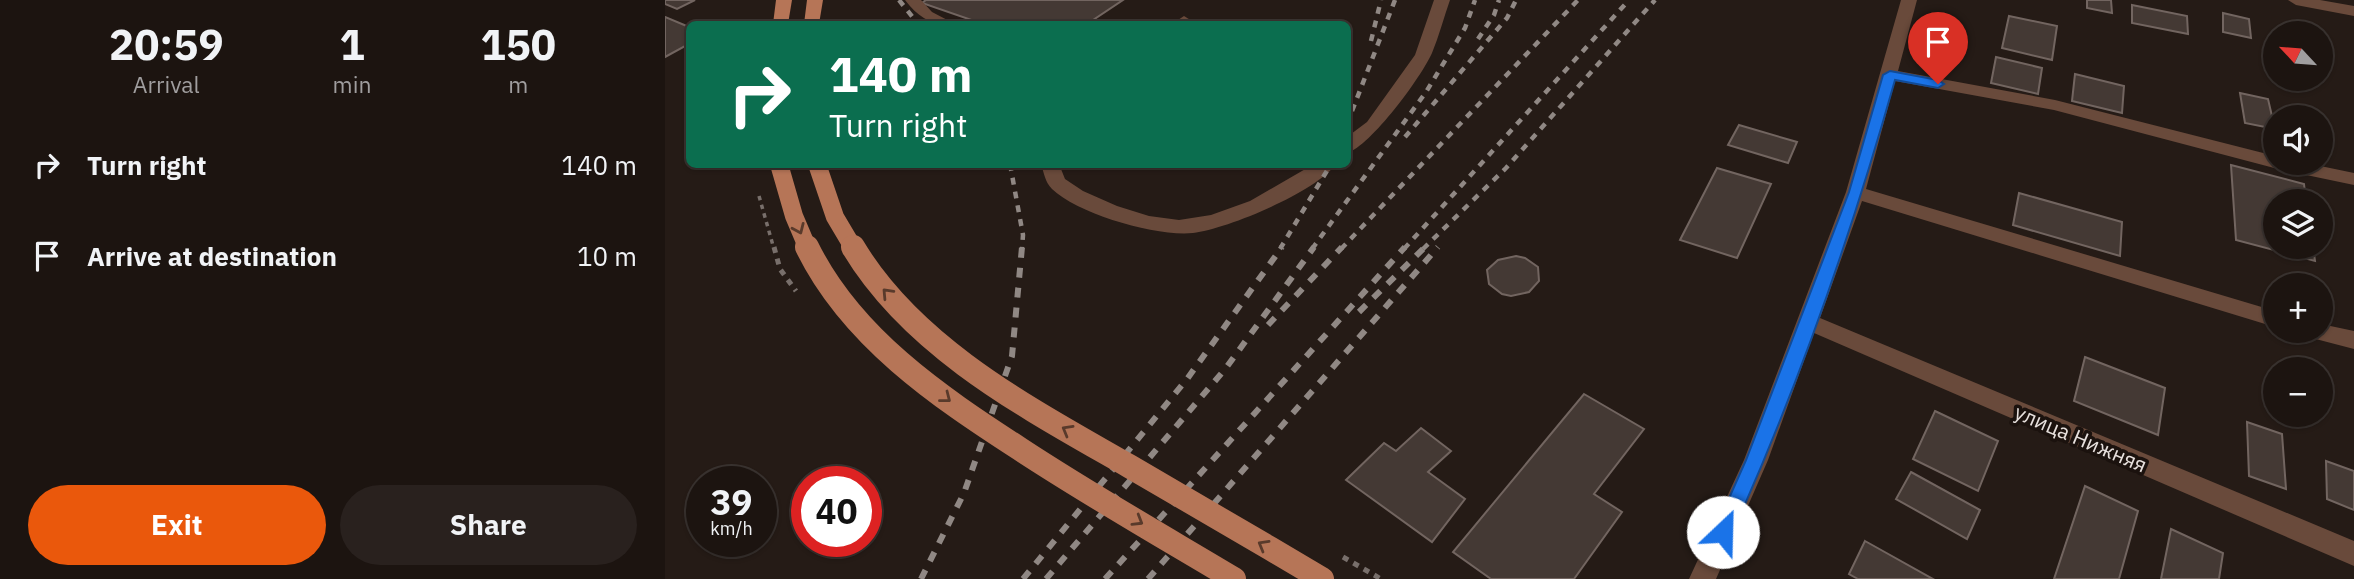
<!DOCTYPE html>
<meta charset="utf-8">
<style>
body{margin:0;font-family:"IBM Plex Sans",sans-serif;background:#29211e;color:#f1f3f6;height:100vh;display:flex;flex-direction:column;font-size:26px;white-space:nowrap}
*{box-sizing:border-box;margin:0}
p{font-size:23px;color:#a09e9f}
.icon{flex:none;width:38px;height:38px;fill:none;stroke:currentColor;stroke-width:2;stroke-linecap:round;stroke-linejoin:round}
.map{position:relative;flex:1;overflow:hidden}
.sheet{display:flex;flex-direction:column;background:#1c1410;width:665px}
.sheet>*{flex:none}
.guide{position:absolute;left:21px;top:21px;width:665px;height:147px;border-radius:10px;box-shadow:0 2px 5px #0004,0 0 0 2px #3a3330;background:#0b6e4f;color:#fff;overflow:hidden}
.needle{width:46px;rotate:296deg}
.tools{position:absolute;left:1598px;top:21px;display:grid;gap:14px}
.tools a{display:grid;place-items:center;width:70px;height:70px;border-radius:50%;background:#1c1410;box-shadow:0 2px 5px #0004,0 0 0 2px #3a3330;font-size:35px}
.speed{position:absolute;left:21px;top:466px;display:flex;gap:14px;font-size:35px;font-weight:700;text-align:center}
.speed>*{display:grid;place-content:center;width:91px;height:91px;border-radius:50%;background:#1c1410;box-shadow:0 2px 5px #0004,0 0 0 2px #3a3330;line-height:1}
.speed small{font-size:18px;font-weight:400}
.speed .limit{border:10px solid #d22;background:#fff;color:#111}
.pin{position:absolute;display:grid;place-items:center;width:60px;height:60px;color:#fff;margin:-72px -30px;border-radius:50% 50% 50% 0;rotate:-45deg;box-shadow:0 0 7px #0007}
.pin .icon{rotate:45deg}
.me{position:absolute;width:77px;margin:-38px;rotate:24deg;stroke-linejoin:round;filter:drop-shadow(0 0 5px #0008)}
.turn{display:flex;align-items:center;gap:24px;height:147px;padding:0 28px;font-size:32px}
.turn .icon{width:91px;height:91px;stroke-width:2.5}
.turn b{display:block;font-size:49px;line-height:60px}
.eta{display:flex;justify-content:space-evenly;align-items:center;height:119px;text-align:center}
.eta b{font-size:42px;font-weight:800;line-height:49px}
.button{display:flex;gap:14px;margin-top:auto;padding:14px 28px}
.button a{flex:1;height:80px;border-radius:42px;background:#ea580c;color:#fff;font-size:28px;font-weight:800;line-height:80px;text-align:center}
.button a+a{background:#29211e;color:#f1f3f6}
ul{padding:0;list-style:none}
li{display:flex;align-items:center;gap:21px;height:91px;padding:0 28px}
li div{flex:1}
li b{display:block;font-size:26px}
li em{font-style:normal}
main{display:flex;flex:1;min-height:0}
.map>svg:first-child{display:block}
.building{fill:#443934;stroke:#726560;stroke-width:2}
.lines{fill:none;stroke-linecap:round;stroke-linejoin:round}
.minor{fill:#694a3b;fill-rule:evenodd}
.major{fill:#b67557;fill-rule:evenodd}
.rail-far1{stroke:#908884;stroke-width:4.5;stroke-dasharray:7 7;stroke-linecap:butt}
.rail{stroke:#908884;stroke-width:6;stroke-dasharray:10 10;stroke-linecap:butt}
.path-bridge-far1{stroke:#786f6b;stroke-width:3.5;stroke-dasharray:4.5 4.5;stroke-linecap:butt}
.path-bridge{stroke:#786f6b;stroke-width:5;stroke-dasharray:6 6;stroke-linecap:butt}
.major-bridge-far1{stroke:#b67557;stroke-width:18}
.major-bridge{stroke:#b67557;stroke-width:24}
.oneway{stroke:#593a2b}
.route{fill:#1a73e8;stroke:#114b97;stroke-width:2}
.labels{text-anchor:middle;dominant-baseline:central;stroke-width:7;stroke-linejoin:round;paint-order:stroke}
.street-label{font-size:21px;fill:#e7e0dd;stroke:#1b120e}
</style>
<main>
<section class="sheet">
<div class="eta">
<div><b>20:59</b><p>Arrival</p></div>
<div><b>1</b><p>min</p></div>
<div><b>150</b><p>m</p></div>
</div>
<ul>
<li><svg class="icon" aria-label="right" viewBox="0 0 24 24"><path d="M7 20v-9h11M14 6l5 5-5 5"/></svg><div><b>Turn right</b></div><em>140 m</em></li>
<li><svg class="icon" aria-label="arrive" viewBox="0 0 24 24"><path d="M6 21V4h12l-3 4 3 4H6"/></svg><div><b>Arrive at destination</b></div><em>10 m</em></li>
</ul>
<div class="button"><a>Exit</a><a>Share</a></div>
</section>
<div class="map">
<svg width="1689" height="579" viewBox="0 0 1689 579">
<rect width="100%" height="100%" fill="#251b16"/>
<!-- building -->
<g class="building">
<polygon points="0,0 30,0 12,9 0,4"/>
<polygon points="261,0 458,0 422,24 318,24 257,3"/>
<polygon points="1422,0 1446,0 1447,13 1422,8"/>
<polygon points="1467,5 1522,16 1523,34 1467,23"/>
<polygon points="1558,13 1584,19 1586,38 1558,32"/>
<polygon points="1344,16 1392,26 1387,60 1337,48"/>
<polygon points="0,17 24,27 24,44 0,57"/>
<polygon points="1656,34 1657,35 1662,65 1656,63"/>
<polygon points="1331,57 1377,68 1373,94 1326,83"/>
<polygon points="1410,74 1459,86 1457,113 1407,101"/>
<polygon points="1575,93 1603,99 1610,129 1580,123"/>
<polygon points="1074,125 1132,142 1123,163 1063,145"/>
<polygon points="1566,165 1639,184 1641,201 1610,201 1610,247 1648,247 1650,261 1571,240"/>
<polygon points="1052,168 1106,184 1072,258 1015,240"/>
<polygon points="1354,193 1457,222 1455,256 1348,225"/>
<polygon points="851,256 860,258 873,267 874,281 864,292 846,296 837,294 824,284 822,270 833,260"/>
<polygon points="1420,357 1500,388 1493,435 1409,401"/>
<polygon points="919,394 979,429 929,494 957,512 909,579 826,579 788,552"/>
<polygon points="1270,411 1333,441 1313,491 1248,459"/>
<polygon points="1582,422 1617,434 1621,489 1584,476"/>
<polygon points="756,428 786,451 763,472 800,499 767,542 681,480 719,443 731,451"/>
<polygon points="1661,461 1689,471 1689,510 1662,499"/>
<polygon points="1246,472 1315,510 1302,539 1231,499"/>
<polygon points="1420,486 1473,511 1454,579 1389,579"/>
<polygon points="1506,529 1558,553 1554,579 1496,579"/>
<polygon points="1200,541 1268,579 1193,579 1184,574"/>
</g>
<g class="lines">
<!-- minor -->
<g class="minor">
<path d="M 240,0 L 256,0 L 267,12 L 290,24 C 267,26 254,18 240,0 Z"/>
<path d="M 769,0 L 785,0 C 779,17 774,36 767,53 C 757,76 706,146 682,153 L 682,137 L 702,122 L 750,55 Z"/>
<polygon points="1236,0 1252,0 1233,71 1390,100 1610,156 1610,163 1641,163 1689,173 1689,185 1613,169 1389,110 1230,81 1201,189 1610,311 1610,327 1197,201 1155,318 1689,541 1689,566 1149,333 1103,460 1051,579 1024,579 1079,460 1181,192"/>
<polygon points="1623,0 1655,0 1689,6 1689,16 1631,5"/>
<polygon points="519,16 527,21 524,24 507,24"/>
<path d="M 376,164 L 394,164 L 400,179 L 418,191 L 452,206 L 484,216 L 514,220 L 546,215 L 585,201 L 649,164 L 671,164 C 651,192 562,229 528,233 C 492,237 413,214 387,189 C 380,182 379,173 376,164 Z"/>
<polygon points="1656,324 1689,331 1689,349 1643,337 1640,331 1656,331"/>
</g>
<!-- major -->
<g class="major">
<polygon points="111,0 127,0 123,24 108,24"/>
<polygon points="142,0 158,0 154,24 139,24"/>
</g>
<!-- rail-far1 -->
<g class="rail-far1">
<polyline points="234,0 253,24"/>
<polyline points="813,39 829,15 834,0"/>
<polyline points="706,41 716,0"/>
<polyline points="682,124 730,0"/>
<polyline points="740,137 842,18 851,0"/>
<polyline points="345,164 358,235 357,249"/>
<polyline points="615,249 666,164"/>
<polyline points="647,249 761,92 800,28 810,0"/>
<polyline points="676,249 913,0"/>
<polyline points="739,249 964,0"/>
<polyline points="758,249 841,168 990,0"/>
</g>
<!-- rail -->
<g class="rail">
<polyline points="694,312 760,247"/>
<polyline points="603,325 677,247"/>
<polyline points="256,579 299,493 347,356 357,247"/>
<polyline points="358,579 522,379 617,247"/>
<polyline points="381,579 561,368 649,247"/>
<polyline points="440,579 740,247"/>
<polyline points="483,579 773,247"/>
</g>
<!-- path-bridge-far1 -->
<polyline class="path-bridge-far1" points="94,196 109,249"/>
<!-- path-bridge -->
<g class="path-bridge">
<polyline points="109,247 115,269 131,291"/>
<polyline points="678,557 716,579"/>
</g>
<!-- major-bridge-far1 -->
<g class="major-bridge-far1">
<polyline points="114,164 129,216 143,249"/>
<polyline points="152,164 170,217 189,249"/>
</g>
<!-- major-bridge -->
<g class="major-bridge">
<path d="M 142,247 C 186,337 273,396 355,449 C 425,495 497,536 569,579"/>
<path d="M 188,247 C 249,349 365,409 464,466 C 529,504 593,541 657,579"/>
</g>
</g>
<!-- one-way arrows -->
<defs><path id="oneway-chevron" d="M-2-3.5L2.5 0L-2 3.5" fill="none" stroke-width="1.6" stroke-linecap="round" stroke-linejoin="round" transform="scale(1.75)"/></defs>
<g class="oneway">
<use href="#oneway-chevron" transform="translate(134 229) rotate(66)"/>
<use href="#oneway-chevron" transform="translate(222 293) rotate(-133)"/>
<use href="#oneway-chevron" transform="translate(281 398) rotate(38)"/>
<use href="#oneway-chevron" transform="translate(402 430) rotate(-150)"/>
<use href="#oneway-chevron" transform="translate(473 521) rotate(31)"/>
<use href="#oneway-chevron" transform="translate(598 545) rotate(-150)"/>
</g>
<!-- route -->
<path class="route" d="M 1225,71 L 1273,80 L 1279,84 L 1273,88 L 1230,80 C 1186,236 1132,390 1065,538 L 1058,541 L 1051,538 L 1049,532 L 1081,460 L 1184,192 L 1218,75 Z"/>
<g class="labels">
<!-- street labels -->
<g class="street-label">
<text transform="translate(1416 438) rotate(23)">улица Нижняя</text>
</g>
</g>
</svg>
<div class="tools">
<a><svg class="needle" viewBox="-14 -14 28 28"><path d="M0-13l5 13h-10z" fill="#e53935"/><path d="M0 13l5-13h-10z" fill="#a09e9f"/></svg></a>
<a><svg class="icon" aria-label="sound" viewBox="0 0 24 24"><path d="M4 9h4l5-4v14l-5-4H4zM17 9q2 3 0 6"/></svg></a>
<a><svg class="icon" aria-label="layers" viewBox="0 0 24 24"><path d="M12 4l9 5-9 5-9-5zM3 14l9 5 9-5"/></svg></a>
<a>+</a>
<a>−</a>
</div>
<div class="speed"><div>39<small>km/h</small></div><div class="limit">40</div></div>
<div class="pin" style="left:1273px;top:84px;background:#d93025"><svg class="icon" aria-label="arrive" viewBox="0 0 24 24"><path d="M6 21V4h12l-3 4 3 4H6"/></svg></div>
<svg class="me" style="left:1058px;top:532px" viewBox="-20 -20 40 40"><circle r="19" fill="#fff"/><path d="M0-13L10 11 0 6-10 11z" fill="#1a73e8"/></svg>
<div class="guide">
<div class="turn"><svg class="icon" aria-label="right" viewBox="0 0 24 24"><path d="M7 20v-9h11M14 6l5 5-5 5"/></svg><div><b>140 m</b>Turn right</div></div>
</div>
</div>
</main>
